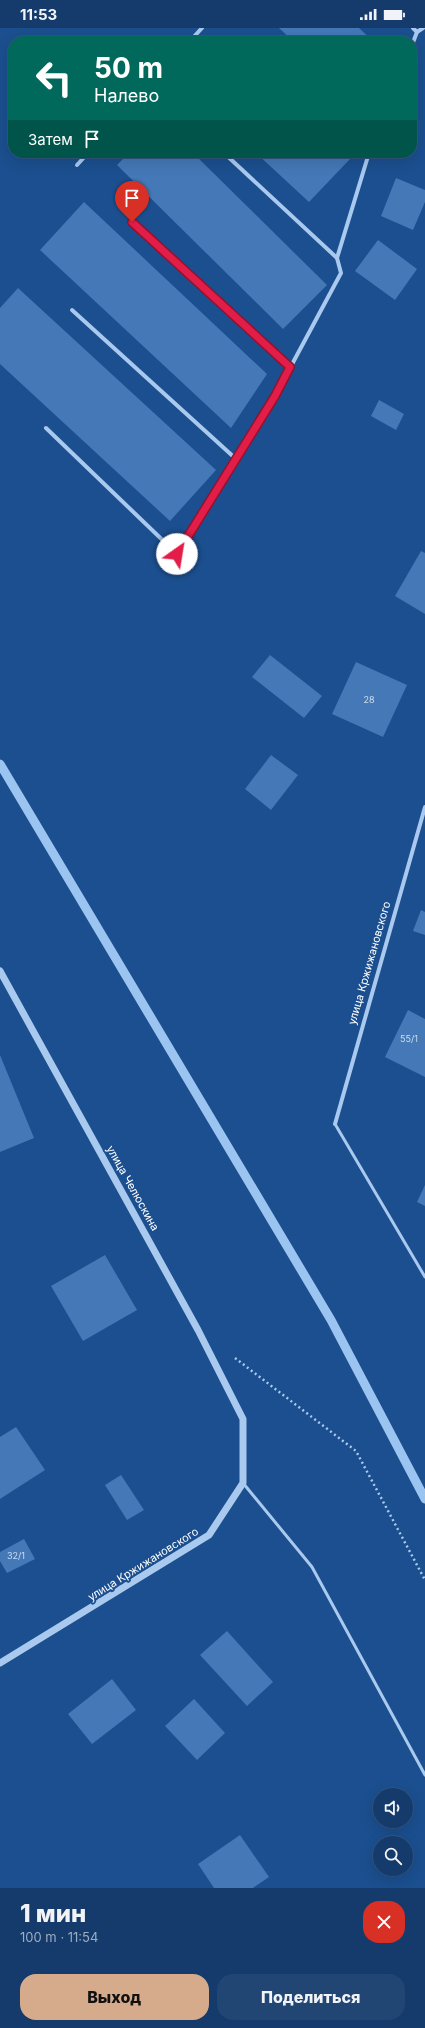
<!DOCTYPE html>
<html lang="ru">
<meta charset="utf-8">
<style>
body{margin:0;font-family:Inter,sans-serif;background:#214673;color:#f1f3f6;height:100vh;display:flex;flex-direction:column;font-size:15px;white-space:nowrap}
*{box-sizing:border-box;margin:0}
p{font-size:13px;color:#9dadc1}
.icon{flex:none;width:22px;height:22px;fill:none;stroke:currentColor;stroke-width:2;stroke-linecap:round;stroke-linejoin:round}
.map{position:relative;height:1860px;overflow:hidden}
.sheet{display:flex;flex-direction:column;background:#143b6b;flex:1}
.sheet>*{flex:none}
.hud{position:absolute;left:8px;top:8px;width:409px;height:122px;border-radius:16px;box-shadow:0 4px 16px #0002,0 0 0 1px #33557e;background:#00695c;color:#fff;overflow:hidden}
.fabs{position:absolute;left:373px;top:1760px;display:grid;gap:8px}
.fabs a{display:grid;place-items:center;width:40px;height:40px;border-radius:50%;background:#143b6b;box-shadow:0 4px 16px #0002,0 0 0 1px #33557e;font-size:20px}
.pin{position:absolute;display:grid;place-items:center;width:34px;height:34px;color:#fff;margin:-41px -17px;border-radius:50% 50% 50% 0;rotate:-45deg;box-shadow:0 0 4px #0007}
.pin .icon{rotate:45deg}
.me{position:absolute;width:44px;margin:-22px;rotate:32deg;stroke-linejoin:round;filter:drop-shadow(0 0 3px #0008)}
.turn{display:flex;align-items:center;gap:14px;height:84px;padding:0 20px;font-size:18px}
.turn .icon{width:52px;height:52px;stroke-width:2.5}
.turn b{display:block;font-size:28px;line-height:34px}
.then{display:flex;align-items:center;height:38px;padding:0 20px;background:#0003;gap:8px;font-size:15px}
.round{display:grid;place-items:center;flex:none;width:42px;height:42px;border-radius:16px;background:#214673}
.summary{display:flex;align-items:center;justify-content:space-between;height:68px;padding:0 20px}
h1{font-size:24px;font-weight:800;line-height:30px}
.primary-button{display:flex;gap:8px;margin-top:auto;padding:8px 20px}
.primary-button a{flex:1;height:46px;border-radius:16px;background:#d6ab8b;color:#111;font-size:16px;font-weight:800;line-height:46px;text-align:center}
.primary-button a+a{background:#214673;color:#f1f3f6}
.status{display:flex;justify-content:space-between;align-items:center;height:28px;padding:0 20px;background:#143b6b;direction:ltr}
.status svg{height:11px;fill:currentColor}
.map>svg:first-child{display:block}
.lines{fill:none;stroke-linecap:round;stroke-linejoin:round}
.stream{stroke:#9cc4f0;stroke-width:9}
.building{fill:#4478b7}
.path{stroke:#a9c9ee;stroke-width:2.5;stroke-dasharray:2 3;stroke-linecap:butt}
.service{stroke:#a9c9ee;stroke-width:3}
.minor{stroke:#a9c9ee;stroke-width:4}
.tertiary{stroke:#a9c9ee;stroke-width:7}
.route-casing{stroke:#92132f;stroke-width:10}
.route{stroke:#e11d48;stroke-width:7}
.labels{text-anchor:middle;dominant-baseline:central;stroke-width:4;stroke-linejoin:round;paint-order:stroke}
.number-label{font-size:9px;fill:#d0dded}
.street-label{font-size:11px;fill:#fff;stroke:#1b4f8f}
</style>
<div class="status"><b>11:53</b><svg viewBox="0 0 49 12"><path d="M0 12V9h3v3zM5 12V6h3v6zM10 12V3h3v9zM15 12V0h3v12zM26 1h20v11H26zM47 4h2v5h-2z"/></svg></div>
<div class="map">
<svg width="425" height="1860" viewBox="0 0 425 1860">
<rect width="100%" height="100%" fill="#1b4f8f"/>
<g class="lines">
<!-- stream -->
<polyline class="stream" points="0,736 331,1292 425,1471"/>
</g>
<!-- building -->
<g class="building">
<polygon points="279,0 359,0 373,13 293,13"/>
<polygon points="129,125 193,125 327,257 283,301 117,137"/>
<polygon points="256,125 344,125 350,131 309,174"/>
<polygon points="396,150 425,162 425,174 413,202 381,188"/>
<polygon points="84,174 267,346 231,400 40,222"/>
<polygon points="378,212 417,241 395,272 355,243"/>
<polygon points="18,260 216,442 170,493 0,336 0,280"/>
<polygon points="379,372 404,386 396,402 371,388"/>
<polygon points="421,523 425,525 425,586 395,568"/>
<polygon points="270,627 322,668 304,690 252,649"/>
<polygon points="356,634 407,657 383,709 332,686"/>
<polygon points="271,727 298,747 271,782 245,761"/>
<polygon points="421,882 425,884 425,907 413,903"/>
<polygon points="408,982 425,991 425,1049 385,1029"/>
<polygon points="0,1027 34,1110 0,1124"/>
<polygon points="425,1157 425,1178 417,1174"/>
<polygon points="105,1227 137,1282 83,1313 51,1258"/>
<polygon points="16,1399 45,1442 0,1471 0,1409"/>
<polygon points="121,1447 144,1482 127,1492 105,1457"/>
<polygon points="24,1511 35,1531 7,1545 0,1533 0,1524"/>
<polygon points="227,1603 273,1654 247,1678 200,1627"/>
<polygon points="112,1651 136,1682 92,1716 68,1686"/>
<polygon points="194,1671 225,1705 197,1732 165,1698"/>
<polygon points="240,1807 269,1849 253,1860 214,1860 198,1836"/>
</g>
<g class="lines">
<!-- path -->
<polyline class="path" points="235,1330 356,1423 425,1552"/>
<!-- service -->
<g class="service">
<polyline points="335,1096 425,1249"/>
<polyline points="243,1455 312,1539 425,1747"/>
</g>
<!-- minor -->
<g class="minor">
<polyline points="413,0 417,4 423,0"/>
<polyline points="190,13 202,0"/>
<polyline points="412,17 417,4"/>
<polyline points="224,125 337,230"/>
<polyline points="77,137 88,125"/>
<polyline points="132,194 290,339"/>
<polyline points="72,282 236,431"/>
<polyline points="46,400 177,526 275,368 341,245 337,230 369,125"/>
<polyline points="335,1096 425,779"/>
</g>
<!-- tertiary -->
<polyline class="tertiary" points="0,943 198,1302 243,1391 243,1455 209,1507 0,1635"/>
</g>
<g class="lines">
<defs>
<polyline id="route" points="132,194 290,339 275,368 177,526"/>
</defs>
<!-- route casing -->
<use href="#route" class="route-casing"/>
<!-- route -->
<use href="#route" class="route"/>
</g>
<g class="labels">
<!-- number labels -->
<g class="number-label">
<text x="369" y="671">28</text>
<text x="409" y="1010">55/1</text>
<text x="16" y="1527">32/1</text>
</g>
<!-- street labels -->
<g class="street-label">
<text transform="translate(369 935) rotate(-74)">улица Кржижановского</text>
<text transform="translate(133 1160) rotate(61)">улица Челюскина</text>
<text transform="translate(143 1536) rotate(-32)">улица Кржижановского</text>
</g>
</g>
</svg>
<div class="fabs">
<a><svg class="icon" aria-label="sound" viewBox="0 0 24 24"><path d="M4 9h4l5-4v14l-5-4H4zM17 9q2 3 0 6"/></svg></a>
<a><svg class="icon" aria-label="search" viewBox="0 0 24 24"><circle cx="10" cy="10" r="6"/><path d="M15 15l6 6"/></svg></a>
</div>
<div class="pin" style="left:132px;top:194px;background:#d93025"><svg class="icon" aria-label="arrive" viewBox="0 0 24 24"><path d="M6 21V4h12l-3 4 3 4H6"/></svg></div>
<svg class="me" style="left:177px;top:526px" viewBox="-20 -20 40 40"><circle r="19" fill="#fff"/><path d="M0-13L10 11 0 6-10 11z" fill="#e11d48"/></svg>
<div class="hud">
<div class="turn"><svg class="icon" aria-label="left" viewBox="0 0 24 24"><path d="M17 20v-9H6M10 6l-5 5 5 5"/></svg><div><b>50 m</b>Налево</div></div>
<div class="then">Затем<svg class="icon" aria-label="arrive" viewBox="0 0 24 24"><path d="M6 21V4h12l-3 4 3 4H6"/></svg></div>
</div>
</div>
<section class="sheet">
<div class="summary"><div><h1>1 мин</h1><p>100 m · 11:54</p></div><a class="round" style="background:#d93025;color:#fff"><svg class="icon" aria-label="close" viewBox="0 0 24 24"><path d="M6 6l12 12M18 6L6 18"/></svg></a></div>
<div class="primary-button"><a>Выход</a><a>Поделиться</a></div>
</section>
